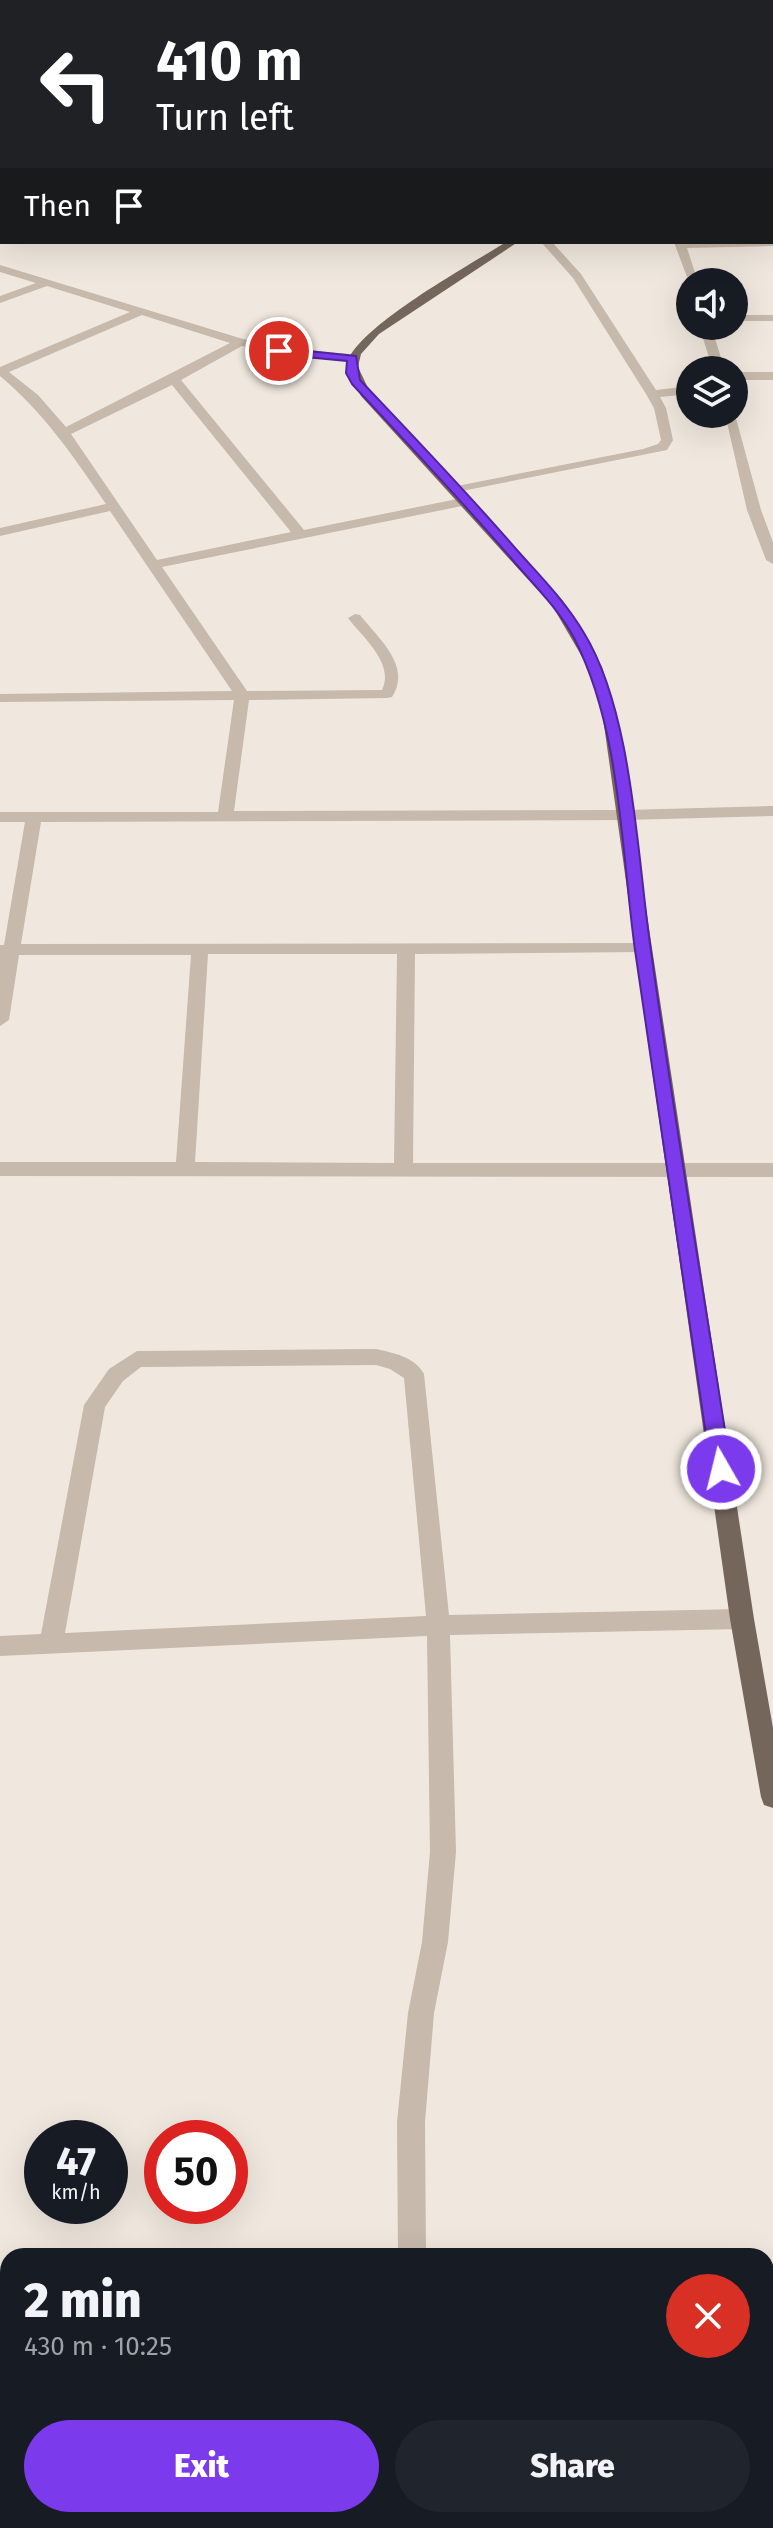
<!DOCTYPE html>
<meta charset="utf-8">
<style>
body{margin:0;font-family:"Fira Sans",sans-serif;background:#20242c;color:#f1f3f6;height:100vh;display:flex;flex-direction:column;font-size:30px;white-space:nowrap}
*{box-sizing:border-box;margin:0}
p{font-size:26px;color:#9ea1a6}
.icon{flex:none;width:44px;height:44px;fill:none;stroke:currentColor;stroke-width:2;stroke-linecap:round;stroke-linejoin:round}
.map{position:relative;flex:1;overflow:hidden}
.panel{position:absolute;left:0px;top:2248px;width:774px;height:280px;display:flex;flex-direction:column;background:#171b24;border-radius:24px 24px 0 0;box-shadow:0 8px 32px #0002}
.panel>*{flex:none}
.banner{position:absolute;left:0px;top:0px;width:774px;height:244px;box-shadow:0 8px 32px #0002;background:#202124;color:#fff;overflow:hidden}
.fabs{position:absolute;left:676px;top:268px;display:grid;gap:16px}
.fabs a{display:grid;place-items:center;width:72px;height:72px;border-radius:50%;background:#171b24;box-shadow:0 8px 32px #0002;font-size:40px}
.speed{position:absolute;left:24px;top:2120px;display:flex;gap:16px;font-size:40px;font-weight:700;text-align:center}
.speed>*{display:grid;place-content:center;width:104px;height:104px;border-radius:50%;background:#171b24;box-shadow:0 8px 32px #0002;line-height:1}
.speed small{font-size:20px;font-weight:400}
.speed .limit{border:12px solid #d22;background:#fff;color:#111}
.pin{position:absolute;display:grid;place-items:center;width:68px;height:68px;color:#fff;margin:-34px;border:4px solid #fff;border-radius:50%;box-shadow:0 2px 8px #0007}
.me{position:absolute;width:88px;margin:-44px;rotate:352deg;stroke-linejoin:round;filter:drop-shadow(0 0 6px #0008)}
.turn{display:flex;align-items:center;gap:28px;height:168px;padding:0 24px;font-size:36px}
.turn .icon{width:104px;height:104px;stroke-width:2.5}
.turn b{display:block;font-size:56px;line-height:68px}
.then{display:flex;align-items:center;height:76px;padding:0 24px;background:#0003;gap:16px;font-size:30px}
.round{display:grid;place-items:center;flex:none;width:84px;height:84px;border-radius:42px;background:#20242c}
.summary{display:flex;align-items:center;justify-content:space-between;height:136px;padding:0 24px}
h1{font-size:48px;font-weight:800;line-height:60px}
.action{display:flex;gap:16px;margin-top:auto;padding:16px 24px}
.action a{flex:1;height:92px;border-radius:48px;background:#7c3aed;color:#fff;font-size:32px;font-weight:800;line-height:92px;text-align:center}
.action a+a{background:#20242c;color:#f1f3f6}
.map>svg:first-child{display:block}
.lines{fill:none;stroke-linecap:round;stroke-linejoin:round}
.minor{fill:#c7b9ab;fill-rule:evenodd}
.major{fill:#75665c;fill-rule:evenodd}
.route{fill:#7c3aed;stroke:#51269a;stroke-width:2}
</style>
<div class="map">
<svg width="773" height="2528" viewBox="0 0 773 2528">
<rect width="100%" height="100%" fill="#f0e8de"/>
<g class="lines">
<!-- minor -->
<g class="minor">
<polygon points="144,0 155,0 156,2 145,2"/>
<polygon points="2,25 2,31 0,32 0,26"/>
<rect x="772" y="146" width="1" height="6"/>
<polygon points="773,240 773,246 687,248 698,282 690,282 690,285 675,245 675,242"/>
<polygon points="541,242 552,242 581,274 656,390 690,386 690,394 660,397 666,408 673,440 667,450 452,493 452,487 643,449 658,444 661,440 654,408 646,394 573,278"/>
<path d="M 0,265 L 243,339 L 279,347 L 356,355 L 356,361 L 352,362 L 279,355 L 242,346 L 181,380 L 304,530 L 467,497 L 474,501 L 467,505 L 162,567 L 247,691 L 382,690 C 395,663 362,637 348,618 L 355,614 L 360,615 C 379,639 412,666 392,697 L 387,698 L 249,700 L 234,811 L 626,810 L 773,806 L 773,816 L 626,820 L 41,822 L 21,944 L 648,943 L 651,947 L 648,951 L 642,952 L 415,954 L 413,1163 L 773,1163 L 773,1177 L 0,1176 L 0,1162 L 176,1162 L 191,955 L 19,955 L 9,1020 L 0,1026 L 0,945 L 4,945 L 25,822 L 0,822 L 0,812 L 218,812 L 234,700 L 0,702 L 0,694 L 232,691 L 110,511 L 0,536 L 0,528 L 106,504 C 74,457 44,413 0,376 L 0,367 L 130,312 L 47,286 L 0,303 L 0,296 L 36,283 L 0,272 ZM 142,315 L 230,343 L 66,427 L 38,395 L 9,372 ZM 172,385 L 291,532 L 157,560 L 71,434 ZM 208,954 L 397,954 L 394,1163 L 195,1162 Z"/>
<rect x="734" y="315" width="39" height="6"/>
<polygon points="699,326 711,326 725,370 713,370"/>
<rect x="734" y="372" width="39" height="8"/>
<polygon points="734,411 761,510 773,542 773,564 766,560 747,510 725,414 734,414"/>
<path d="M 376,1349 C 394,1353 415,1357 424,1374 L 449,1615 L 742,1609 L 750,1612 L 754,1619 L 750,1626 L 742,1629 L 450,1635 L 456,1852 L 448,1942 L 434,2013 L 425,2122 L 426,2256 L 398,2256 L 397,2122 L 408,2013 L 422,1942 L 430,1852 L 427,1636 L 0,1656 L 0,1636 L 41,1634 L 84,1405 L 109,1369 L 137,1351 ZM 376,1365 L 390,1369 L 404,1378 L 426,1616 L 65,1633 L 105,1407 L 123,1381 L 141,1367 Z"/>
<polygon points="8,2278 8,2308 0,2309 0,2279"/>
<rect x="194" y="2520" width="32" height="8"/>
<rect x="408" y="2520" width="32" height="8"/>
</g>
<!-- major -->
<g class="major">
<rect x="772" y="70" width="1" height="6"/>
<path d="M 506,242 L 518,242 L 379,334 L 361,354 L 358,367 L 369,390 L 563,601 L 602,667 L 616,711 L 754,1619 L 773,1728 L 773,1808 L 764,1805 L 761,1797 L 730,1619 L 602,711 L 588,667 L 553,607 L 361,396 L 346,367 C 350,330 472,264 506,242 Z"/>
</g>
</g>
<!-- route -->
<path class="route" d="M 279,348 L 356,356 L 360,380 C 413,436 466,491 516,549 C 540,576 566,602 584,633 C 632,711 637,852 650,944 C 674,1119 704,1294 731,1469 L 728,1475 L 714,1475 L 711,1469 C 685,1296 659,1123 635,950 C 621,849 621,729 574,638 C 558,608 532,583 510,557 C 459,498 405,441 352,384 L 346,373 L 347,361 L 275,354 L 275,349 Z"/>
</svg>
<div class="fabs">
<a><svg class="icon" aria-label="sound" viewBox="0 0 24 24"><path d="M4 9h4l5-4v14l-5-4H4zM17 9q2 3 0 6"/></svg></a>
<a><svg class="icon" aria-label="layers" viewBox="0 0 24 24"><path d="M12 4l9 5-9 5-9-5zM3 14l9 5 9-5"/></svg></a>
</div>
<div class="speed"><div>47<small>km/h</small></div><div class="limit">50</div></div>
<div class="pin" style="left:279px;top:351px;background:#d93025"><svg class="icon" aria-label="arrive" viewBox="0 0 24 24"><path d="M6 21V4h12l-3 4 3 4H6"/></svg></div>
<svg class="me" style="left:721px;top:1469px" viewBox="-20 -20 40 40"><circle r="17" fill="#7c3aed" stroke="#fff" stroke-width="3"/><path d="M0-11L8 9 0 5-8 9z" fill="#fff"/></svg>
<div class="banner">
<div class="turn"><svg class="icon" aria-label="left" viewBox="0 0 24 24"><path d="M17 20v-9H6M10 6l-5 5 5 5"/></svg><div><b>410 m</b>Turn left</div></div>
<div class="then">Then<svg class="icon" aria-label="arrive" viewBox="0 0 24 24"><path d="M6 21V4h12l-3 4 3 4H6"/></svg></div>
</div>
<section class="panel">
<div class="summary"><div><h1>2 min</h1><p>430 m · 10:25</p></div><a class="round" style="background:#d93025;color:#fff"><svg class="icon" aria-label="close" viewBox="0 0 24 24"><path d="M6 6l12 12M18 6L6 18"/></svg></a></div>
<div class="action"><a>Exit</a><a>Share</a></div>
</section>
</div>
